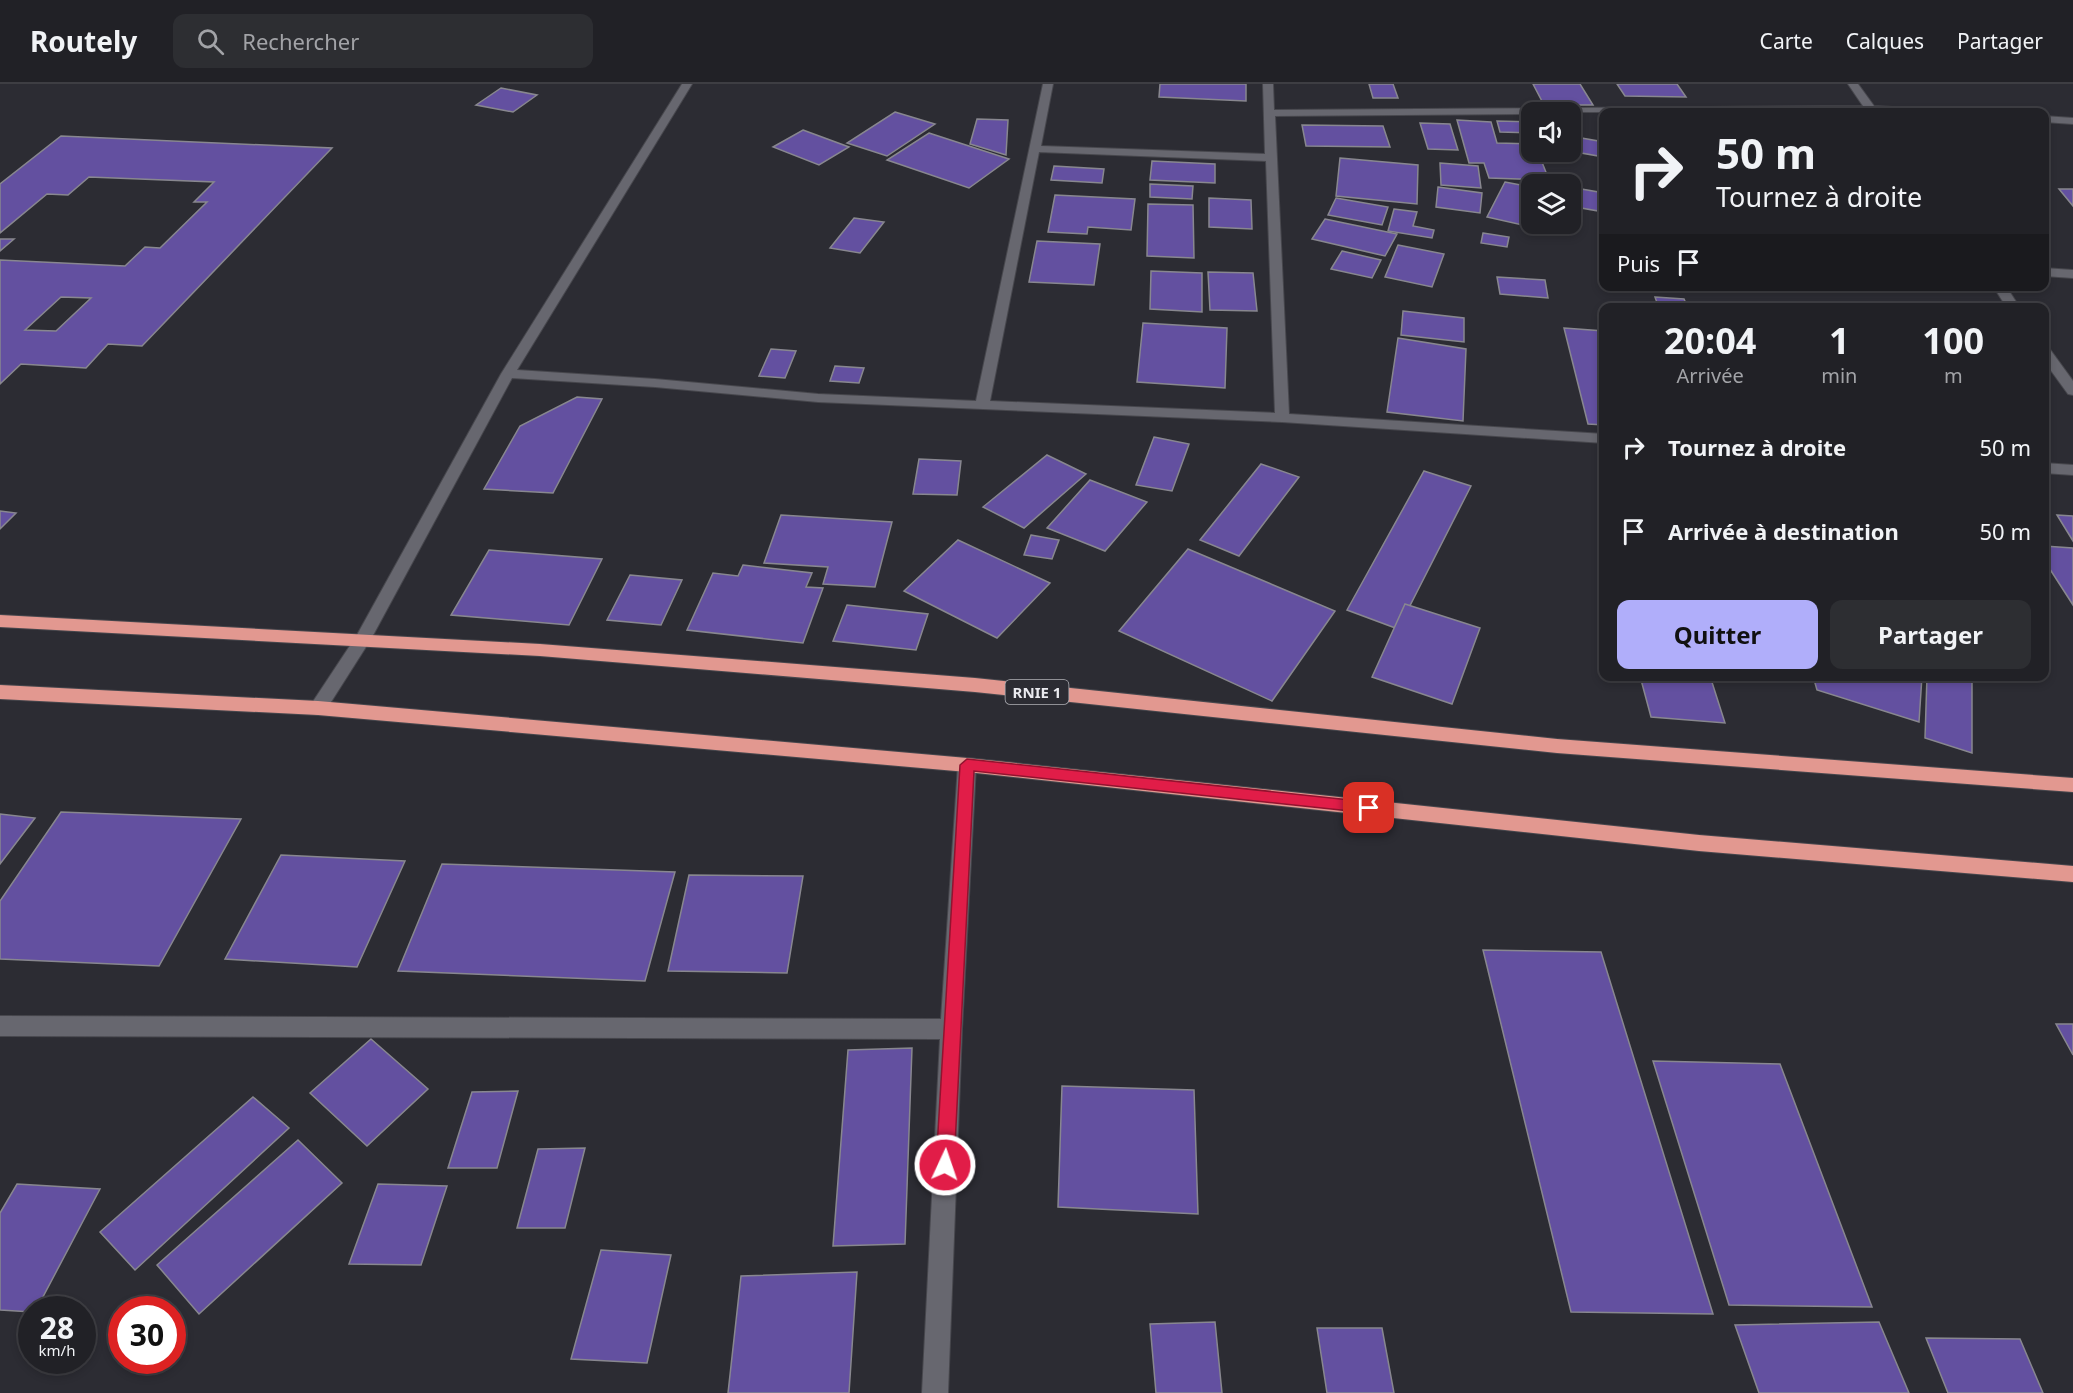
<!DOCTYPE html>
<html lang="fr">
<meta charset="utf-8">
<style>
body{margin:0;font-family:"Noto Sans",sans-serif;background:#2d2e32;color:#f1f3f6;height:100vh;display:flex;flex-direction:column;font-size:22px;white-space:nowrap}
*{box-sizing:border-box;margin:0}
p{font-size:20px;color:#a2a3a7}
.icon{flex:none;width:33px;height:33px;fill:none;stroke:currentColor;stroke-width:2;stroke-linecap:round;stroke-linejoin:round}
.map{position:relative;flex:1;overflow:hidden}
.details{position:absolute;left:1599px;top:219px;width:450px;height:378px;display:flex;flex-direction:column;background:#212126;border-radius:12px;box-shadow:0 3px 9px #0003,0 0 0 2px #3e3e43}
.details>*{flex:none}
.top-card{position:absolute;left:1599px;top:24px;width:450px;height:183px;border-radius:12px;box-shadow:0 3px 9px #0003,0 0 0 2px #3e3e43;background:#212126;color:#f1f3f6;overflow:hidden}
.fabs{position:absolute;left:1521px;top:18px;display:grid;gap:12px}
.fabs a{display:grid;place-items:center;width:60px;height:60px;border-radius:12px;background:#212126;box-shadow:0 3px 9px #0003,0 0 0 2px #3e3e43;font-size:30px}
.speed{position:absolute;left:18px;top:1212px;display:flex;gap:12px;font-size:30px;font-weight:700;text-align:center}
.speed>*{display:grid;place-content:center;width:78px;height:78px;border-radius:50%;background:#212126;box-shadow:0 3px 9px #0003,0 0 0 2px #3e3e43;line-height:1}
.speed small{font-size:15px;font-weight:400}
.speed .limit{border:9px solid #d22;background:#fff;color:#111}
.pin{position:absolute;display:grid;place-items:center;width:51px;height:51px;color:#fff;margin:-26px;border-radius:12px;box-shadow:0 3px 9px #0006}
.me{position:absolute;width:66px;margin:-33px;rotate:3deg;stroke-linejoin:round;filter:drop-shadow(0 0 4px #0008)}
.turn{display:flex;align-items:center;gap:21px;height:126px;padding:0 18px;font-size:27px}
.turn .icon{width:78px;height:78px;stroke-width:2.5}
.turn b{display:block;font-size:42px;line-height:51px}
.then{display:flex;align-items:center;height:57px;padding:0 18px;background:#0003;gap:12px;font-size:22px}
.eta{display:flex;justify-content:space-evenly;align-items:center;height:102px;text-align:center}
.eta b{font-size:36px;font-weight:700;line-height:42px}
.cta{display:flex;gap:12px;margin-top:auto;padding:12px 18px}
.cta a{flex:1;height:69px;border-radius:12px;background:#b0aefa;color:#111;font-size:24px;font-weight:700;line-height:69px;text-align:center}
.cta a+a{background:#2d2e32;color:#f1f3f6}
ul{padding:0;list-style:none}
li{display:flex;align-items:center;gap:18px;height:84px;padding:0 18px}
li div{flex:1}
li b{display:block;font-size:22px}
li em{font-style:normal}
header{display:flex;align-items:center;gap:36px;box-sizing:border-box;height:84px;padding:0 30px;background:#212126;border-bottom:2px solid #3e3e43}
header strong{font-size:28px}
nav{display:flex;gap:33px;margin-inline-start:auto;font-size:21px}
.search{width:420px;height:54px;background:#2d2e32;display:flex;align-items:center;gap:15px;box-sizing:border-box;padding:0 21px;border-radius:12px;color:#a2a3a7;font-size:22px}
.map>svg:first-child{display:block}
.building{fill:#6350a0;stroke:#88878f;stroke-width:1.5;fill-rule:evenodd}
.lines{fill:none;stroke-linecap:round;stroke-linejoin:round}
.minor-casing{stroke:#47474d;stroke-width:2}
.highway-casing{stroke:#47474d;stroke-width:2}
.minor{fill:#67676f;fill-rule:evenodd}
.highway{fill:#e29890;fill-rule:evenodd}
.route{fill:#e11d48;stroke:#92132f;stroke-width:1.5}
.labels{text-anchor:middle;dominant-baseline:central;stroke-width:6;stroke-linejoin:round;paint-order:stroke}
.shield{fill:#2c2c33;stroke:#b1b1b7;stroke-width:1.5}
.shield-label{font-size:15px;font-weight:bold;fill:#eaeaef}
</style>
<header>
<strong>Routely</strong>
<div class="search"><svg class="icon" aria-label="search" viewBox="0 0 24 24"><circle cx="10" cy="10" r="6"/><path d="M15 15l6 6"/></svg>Rechercher</div>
<nav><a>Carte</a><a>Calques</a><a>Partager</a></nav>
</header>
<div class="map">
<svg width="2073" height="1309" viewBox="0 0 2073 1309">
<rect width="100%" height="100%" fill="#2c2c33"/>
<!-- building -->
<g class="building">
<polygon points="1160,0 1246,0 1246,17 1159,13"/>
<polygon points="1369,0 1393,0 1398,14 1373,14"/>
<polygon points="1533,0 1580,0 1593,21 1544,21"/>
<polygon points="1617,0 1677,0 1686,13 1625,12"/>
<polygon points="501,4 537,11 513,28 476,21"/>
<polygon points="895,28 935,40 887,72 847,59"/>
<polygon points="977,35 1008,36 1006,71 970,60"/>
<polygon points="1457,36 1491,38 1497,59 1532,60 1532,68 1538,68 1549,96 1489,94 1484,79 1469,79"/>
<polygon points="1497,37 1532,38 1532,49 1500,48"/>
<polygon points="1420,39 1450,40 1458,66 1428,65"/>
<polygon points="1302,41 1383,42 1390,63 1306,62"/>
<polygon points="803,46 849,63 819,81 773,63"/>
<polygon points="929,49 1009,75 969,104 887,76"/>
<path d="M 61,52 L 332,64 L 142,262 L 108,260 L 86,284 L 21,280 L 0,300 L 0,176 L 125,182 L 145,163 L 160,164 L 207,118 L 194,118 L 214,98 L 89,93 L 68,111 L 47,110 L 0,149 L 0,100 ZM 61,213 L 91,214 L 56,247 L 25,246 Z"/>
<polygon points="1570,52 1604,58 1604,73 1570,67"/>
<polygon points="1340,74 1418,81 1417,120 1336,112"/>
<polygon points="1152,77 1215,80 1215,99 1150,96"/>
<polygon points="1440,79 1478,82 1481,104 1441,101"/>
<polygon points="1054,82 1104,85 1102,99 1051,96"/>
<polygon points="1505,98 1532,103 1532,140 1538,140 1536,144 1487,133"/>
<polygon points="1150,100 1193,102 1192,115 1150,113"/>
<polygon points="1438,103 1482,109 1480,129 1436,123"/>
<polygon points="1570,103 1604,109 1604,128 1570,122"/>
<polygon points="2059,105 2073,105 2073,122"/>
<polygon points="1055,111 1135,115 1131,146 1088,143 1087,150 1048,148"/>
<polygon points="1209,114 1251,116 1252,145 1209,143"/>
<polygon points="1336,114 1388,123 1382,141 1328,131"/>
<polygon points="1148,120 1193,121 1194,174 1147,172"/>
<polygon points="1394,125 1417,128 1413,142 1434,146 1432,154 1388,147"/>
<polygon points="854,134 884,138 860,169 830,164"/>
<polygon points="1325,135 1397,150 1385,172 1312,155"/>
<polygon points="1483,149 1509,153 1507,163 1481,159"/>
<polygon points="0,155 14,155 0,167"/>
<polygon points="1037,157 1100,160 1094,201 1029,198"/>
<polygon points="1398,161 1444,170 1432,203 1385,193"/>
<polygon points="1342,167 1381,176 1372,194 1331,185"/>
<polygon points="1151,187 1202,189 1202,228 1150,225"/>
<polygon points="1208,188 1253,189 1257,227 1210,226"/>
<polygon points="1497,193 1545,196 1548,214 1500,210"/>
<polygon points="1657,202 1698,202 1700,208 1658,205"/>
<polygon points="1655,213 1684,215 1688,224 1659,224"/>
<polygon points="1403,227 1464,234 1464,258 1401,251"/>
<polygon points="1143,239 1227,244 1225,304 1137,298"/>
<polygon points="1564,244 1604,247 1604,341 1588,340"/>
<polygon points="1398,254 1466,265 1463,337 1387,328"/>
<polygon points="771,265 796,267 785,294 759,292"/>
<polygon points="835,282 864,284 859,299 830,297"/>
<polygon points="577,313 602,315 553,409 484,405 520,342"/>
<polygon points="1154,353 1189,360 1172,407 1136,401"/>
<polygon points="1047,371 1086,390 1024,444 983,423"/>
<polygon points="919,375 961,377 957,411 913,410"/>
<polygon points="1261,380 1299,393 1239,472 1200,456"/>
<polygon points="1424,387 1471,402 1398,545 1347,526"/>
<polygon points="1090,396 1147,418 1105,467 1047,444"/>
<polygon points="0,427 16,429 0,445"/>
<polygon points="781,431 892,438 875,503 823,500 828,483 764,479"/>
<polygon points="2057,431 2073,432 2073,457"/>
<polygon points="1031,451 1059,456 1052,475 1024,471"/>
<polygon points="958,456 1050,499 997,554 904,507"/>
<polygon points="2044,462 2073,464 2073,521 2044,476"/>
<polygon points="1188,465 1335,527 1272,617 1119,547"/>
<polygon points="489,466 602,475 569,541 451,531"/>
<polygon points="743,481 812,489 806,503 823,504 803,559 687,546 713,489 738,492"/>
<polygon points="630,491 682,496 661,541 607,536"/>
<polygon points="1405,520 1480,544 1452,620 1372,593"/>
<polygon points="847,521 928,530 916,566 833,557"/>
<polygon points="1640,592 1710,592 1725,639 1651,633"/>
<polygon points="1813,592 1922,592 1919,638 1817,606"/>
<polygon points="1927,592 1972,593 1972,669 1925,654"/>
<polygon points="61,728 241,735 159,882 0,875 0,817"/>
<polygon points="0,730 35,734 0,780"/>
<polygon points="281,771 405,777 357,883 225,875"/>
<polygon points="442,780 675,788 645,897 398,887"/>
<polygon points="689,791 803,792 787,889 668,887"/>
<polygon points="1483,866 1601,868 1713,1230 1571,1228"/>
<polygon points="2056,940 2073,940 2073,971"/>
<polygon points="371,955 428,1005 367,1062 310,1009"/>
<polygon points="912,964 905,1160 833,1162 848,966"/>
<polygon points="1653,977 1780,980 1872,1223 1729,1221"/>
<polygon points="1062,1002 1194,1006 1198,1130 1058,1123"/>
<polygon points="518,1007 497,1084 448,1084 472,1008"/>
<polygon points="253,1013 289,1044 135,1186 100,1148"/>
<polygon points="298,1056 342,1099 199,1230 157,1181"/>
<polygon points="585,1064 565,1144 517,1144 538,1065"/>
<polygon points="17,1100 100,1105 36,1226 32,1226 32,1228 0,1226 0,1129"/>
<polygon points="378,1100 447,1102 421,1181 349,1180"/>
<polygon points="601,1166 671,1171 647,1279 571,1275"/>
<polygon points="857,1188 849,1309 728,1309 741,1192"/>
<polygon points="1215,1238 1222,1309 1156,1309 1150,1240"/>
<polygon points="1879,1238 1909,1309 1759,1309 1735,1241"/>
<polygon points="1317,1244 1382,1244 1394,1309 1327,1309"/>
<polygon points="1926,1254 2020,1255 2043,1309 1948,1309"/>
</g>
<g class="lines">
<defs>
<g id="minor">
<path d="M 682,0 L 692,0 L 517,286 L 655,295 L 818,310 L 976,317 L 1043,0 L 1053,0 L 1041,62 L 1265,70 L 1263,0 L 1273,0 L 1274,26 L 1863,22 L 1848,0 L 1858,0 L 1874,22 L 1930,25 L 1935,28 L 1532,28 L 1532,30 L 1275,32 L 1289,330 L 1604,350 L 1604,359 L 1282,338 L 818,318 L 655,303 L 512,294 L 371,555 L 324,629 L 318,631 L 312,629 L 309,624 L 312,619 L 357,551 L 501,290 ZM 1039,68 L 1266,77 L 1275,329 L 990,317 Z"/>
<polygon points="2044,32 2073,34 2073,40 2044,38"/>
<polygon points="2044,184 2073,186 2073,194 2044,192"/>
<polygon points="1993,202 2006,202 2020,224 2007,224"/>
<polygon points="2044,263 2049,264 2073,297 2073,311 2068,310 2044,277"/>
<polygon points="2044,379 2073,381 2073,391 2044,389"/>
<polygon points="967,674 973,676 976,681 962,945 948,1309 922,1309 940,955 0,952 0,932 941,935 958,681 961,676"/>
</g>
<g id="highway">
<polygon points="0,531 540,560 975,594 1557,655 2073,694 2073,708 1557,669 975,608 540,572 0,543"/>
<polygon points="0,601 318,617 967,674 1699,751 2073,782 2073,798 1699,767 967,688 318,631 0,615"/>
</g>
</defs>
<!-- minor casing -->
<use href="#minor" class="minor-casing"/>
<!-- highway casing -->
<use href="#highway" class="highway-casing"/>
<!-- minor -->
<use href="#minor" class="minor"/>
<!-- highway -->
<use href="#highway" class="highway"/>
</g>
<!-- route -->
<polygon class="route" points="967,675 1369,718 1374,720 1376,724 1374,728 1369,729 974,687 954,1081 951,1088 945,1090 939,1088 936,1081 960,681"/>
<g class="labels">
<!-- shield labels -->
<rect class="shield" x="1005.5" y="596" width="63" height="24" rx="4.5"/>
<g class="shield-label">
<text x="1037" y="608">RNIE 1</text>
</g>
</g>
</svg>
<div class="fabs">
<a><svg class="icon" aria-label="sound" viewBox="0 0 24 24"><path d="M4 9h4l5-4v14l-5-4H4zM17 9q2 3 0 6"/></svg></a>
<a><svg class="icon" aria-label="layers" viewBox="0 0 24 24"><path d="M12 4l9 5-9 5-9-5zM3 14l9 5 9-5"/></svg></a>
</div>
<div class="speed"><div>28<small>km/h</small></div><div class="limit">30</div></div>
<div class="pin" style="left:1369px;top:724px;background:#d93025"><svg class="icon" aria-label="arrive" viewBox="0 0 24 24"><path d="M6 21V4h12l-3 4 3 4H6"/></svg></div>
<svg class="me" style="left:945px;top:1081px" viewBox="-20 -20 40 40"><circle r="17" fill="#e11d48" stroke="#fff" stroke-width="3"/><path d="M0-11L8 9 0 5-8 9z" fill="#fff"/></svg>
<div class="top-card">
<div class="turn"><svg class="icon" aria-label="right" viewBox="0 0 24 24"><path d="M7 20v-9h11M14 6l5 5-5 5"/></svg><div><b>50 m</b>Tournez à droite</div></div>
<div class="then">Puis<svg class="icon" aria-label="arrive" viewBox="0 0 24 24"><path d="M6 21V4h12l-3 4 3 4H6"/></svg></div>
</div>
<section class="details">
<div class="eta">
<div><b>20:04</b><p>Arrivée</p></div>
<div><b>1</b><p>min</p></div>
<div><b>100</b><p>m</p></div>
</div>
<ul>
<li><svg class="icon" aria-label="right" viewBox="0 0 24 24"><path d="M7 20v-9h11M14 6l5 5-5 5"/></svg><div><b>Tournez à droite</b></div><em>50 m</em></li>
<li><svg class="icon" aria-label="arrive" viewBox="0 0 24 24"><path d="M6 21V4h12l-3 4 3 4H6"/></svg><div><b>Arrivée à destination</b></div><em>50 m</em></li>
</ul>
<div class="cta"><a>Quitter</a><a>Partager</a></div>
</section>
</div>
